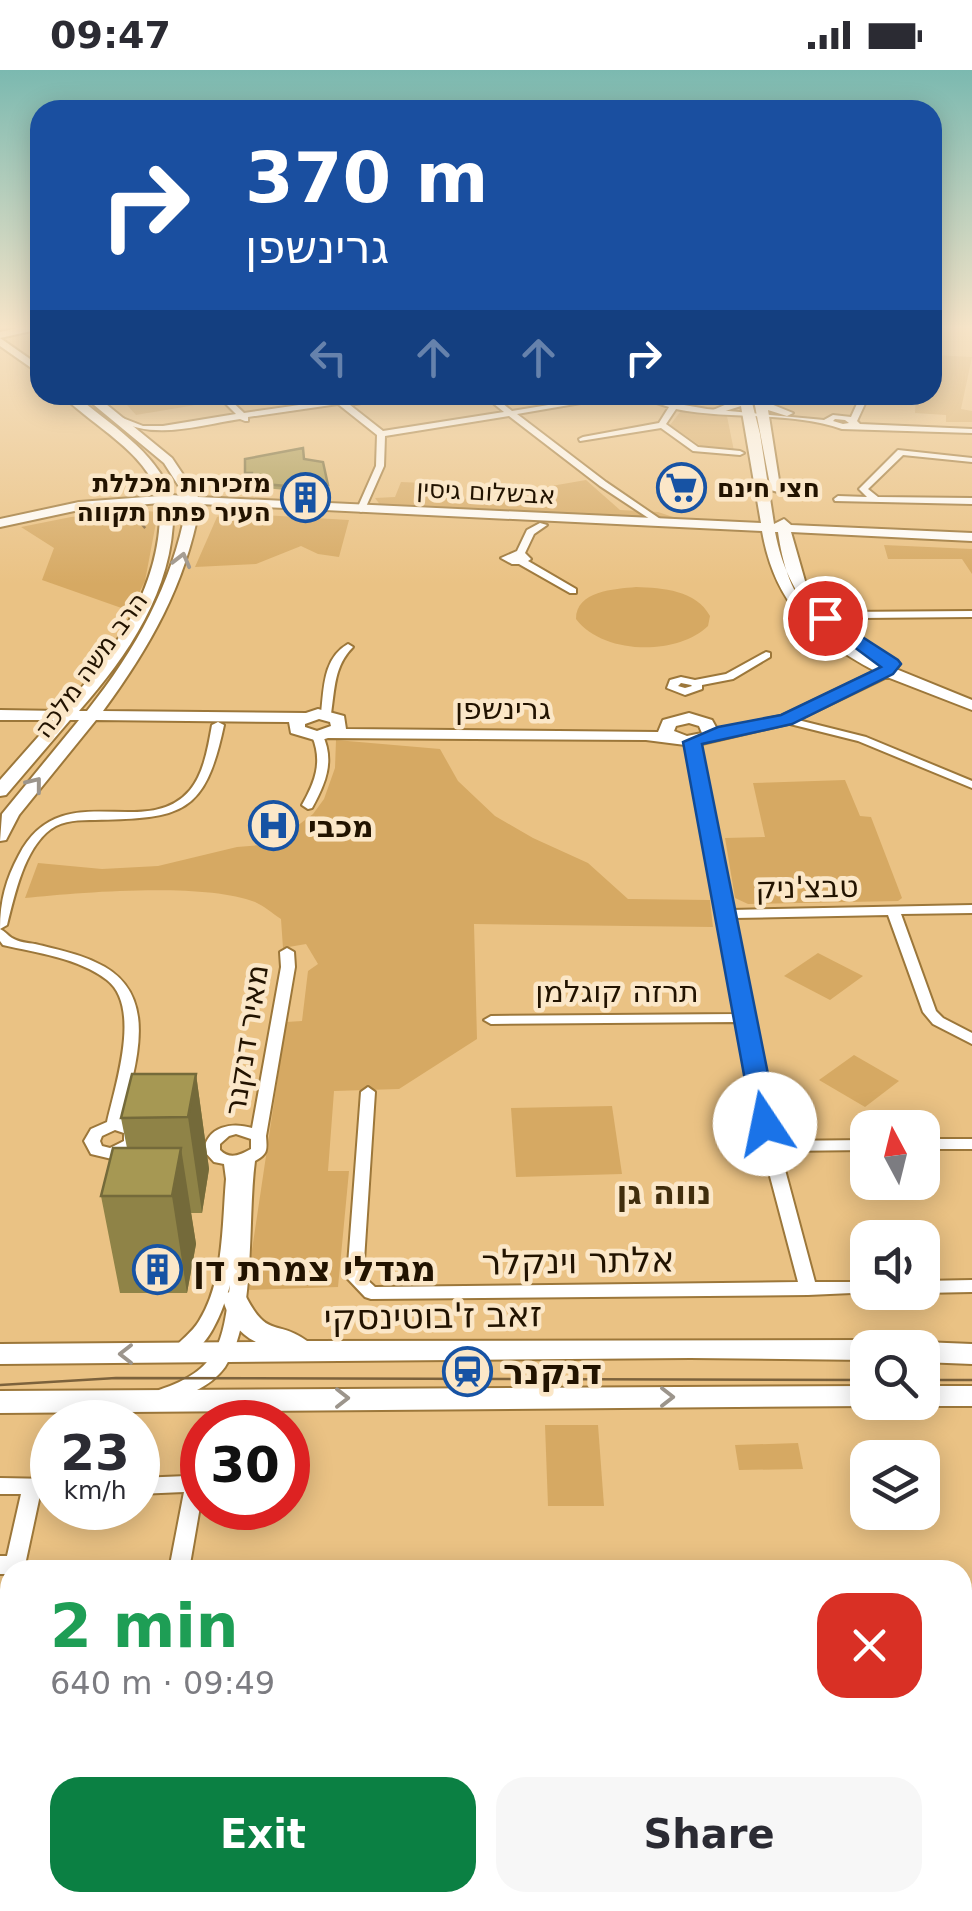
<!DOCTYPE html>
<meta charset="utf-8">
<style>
body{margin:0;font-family:"DejaVu Sans","Noto Sans Hebrew",sans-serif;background:#f7f7f7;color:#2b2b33;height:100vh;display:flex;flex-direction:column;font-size:38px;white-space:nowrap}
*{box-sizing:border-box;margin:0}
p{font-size:32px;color:#7c7c81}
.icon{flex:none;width:55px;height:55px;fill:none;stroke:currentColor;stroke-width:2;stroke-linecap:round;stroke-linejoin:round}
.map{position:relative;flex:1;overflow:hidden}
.panel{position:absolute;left:0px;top:1490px;width:972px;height:352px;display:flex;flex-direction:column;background:#fff;border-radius:30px 30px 0 0;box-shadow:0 5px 25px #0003}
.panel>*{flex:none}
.banner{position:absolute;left:30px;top:30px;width:912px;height:305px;border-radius:30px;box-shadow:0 5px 25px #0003;background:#1a4fa0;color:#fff;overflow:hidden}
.needle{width:65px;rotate:353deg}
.controls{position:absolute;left:850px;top:1040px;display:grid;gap:20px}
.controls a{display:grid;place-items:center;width:90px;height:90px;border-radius:20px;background:#fff;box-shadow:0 5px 25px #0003;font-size:50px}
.speed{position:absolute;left:30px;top:1330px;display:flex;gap:20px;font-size:50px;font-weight:700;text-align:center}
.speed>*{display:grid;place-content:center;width:130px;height:130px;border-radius:50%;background:#fff;box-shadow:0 5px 25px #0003;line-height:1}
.speed small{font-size:25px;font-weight:400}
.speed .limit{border:15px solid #d22;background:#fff;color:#111}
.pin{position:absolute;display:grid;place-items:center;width:85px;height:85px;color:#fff;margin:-42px;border:5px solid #fff;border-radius:50%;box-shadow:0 2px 10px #0007}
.me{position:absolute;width:110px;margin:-55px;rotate:349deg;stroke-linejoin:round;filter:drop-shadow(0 0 8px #0008)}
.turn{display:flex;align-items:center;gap:35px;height:210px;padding:0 50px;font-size:45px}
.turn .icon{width:130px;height:130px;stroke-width:2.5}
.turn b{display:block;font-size:70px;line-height:85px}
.lanes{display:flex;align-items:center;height:95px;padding:0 50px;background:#0003;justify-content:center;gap:50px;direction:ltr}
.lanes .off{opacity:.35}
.round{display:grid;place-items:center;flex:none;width:105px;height:105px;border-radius:30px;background:#f7f7f7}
.summary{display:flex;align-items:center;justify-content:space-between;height:170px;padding:0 50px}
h1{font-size:60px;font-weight:800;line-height:75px;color:#1e9e55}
.button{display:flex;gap:20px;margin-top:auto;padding:20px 50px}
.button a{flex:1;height:115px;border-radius:30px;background:#0b8043;color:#fff;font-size:40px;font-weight:800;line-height:115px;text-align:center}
.button a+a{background:#f7f7f7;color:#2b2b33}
.status{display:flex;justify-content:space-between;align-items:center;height:70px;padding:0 50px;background:#fff;direction:ltr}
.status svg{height:28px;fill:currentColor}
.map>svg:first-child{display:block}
.green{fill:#d6a963}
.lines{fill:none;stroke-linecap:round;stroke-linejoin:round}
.street-casing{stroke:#9c773a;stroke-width:4}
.secondary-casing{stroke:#9c773a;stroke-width:4}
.primary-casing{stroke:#9c773a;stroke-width:4}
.street{fill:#fff;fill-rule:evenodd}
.secondary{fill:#fff;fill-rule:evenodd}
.primary{fill:#fff;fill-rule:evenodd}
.tram{stroke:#7c623c;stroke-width:2.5}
.rail{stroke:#7c623c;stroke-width:2.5;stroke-dasharray:8 8;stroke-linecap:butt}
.wall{fill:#8f8347}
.shaded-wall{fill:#746a3a}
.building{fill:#a69853;stroke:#746a3a;stroke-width:2.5}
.oneway{stroke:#9c958c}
.route{fill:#1a73e8;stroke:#114b97;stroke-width:2.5}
.labels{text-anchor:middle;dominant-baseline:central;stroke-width:9;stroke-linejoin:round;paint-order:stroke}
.far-poi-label{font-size:25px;font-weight:bold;fill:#221300;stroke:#fbe7c8;text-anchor:end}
.far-street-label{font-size:25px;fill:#221300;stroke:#fbe7c8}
.street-label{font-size:30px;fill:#221300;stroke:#fbe7c8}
.poi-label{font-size:30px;font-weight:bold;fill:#221300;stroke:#fbe7c8;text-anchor:start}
.neighbourhood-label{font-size:32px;font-weight:bold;fill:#412e0d;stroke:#fbe7c8}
.near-street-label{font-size:35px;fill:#221300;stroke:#fbe7c8}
.near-poi-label{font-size:35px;font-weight:bold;fill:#221300;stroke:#fbe7c8;text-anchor:start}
</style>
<div class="status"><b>09:47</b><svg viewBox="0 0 49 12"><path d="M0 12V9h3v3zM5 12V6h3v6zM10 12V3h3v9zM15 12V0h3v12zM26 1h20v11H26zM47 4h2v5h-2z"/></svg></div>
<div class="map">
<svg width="972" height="1841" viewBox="0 0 972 1841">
<rect width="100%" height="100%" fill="#eac284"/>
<!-- green -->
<g class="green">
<polygon points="933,285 972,287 961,339 972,341 972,352 946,352 946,345 915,343 916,325 932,325"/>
<polygon points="118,325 220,325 225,330 136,345"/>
<polygon points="681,341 727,346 734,381 705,379 670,355"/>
<polygon points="586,410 620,440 658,442 679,449 381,436 375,428 395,427 401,412 448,414 444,428 476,429"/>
<polygon points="135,440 158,442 145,511 130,541 42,510 54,478 21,457 71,447"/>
<polygon points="229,443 349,450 339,487 318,484 301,476 256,494 195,497 217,447"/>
<polygon points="884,475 972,479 972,504 962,489 888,489"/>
<path d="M 636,517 C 663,518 696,520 710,546 L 708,556 C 677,586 603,585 576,549 C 576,521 614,519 636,517 Z"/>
<path d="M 336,670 L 440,679 L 458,711 L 495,746 L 533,768 L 588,793 L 628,829 L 710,830 L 713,857 L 474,854 L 477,969 L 399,1019 L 334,1021 L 328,1101 L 349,1101 L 338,1217 L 246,1220 L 286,952 L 302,951 L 308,901 L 318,894 L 306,874 L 283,878 L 281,849 C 272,843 264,836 255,832 C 205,812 81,822 25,828 L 38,793 L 102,799 L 158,796 L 237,777 L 273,774 L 313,744 L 324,729 L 335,698 Z"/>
<polygon points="845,710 860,746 871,747 902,828 898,831 748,834 735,828 725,768 765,767 753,713"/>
<polygon points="818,883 863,906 830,930 784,906"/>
<polygon points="854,985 899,1011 865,1037 819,1010"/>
<polygon points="612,1036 622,1104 516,1107 511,1038"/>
<polygon points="545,1355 598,1355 604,1436 548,1436"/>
<polygon points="798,1373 803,1399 739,1400 735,1375"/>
</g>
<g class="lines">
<defs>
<g id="street">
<path d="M 217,325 L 225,325 L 244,343 L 334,330 L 331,327 L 334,325 C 355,335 381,325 406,325 L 350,335 L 383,361 L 504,342 L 483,325 L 492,325 L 512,341 L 609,325 L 627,325 L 517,344 L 606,412 L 666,453 L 659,455 L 600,416 L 509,346 L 385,366 L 384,396 L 365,439 L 361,442 L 357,439 L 376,396 L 377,365 L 338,334 L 248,347 L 248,351 L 245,351 L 240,349 C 200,355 153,371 116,349 L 120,347 L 143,356 L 163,356 L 236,344 Z"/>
<path d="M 632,325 L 644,325 L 661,331 L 707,339 L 824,350 L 833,345 L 851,347 L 861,325 L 869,325 L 857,351 L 860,354 L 972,359 L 972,363 L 842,359 C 790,341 730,350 676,339 L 666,354 L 698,377 L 740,381 L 744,383 L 740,385 L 693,381 L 661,358 L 580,371 L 579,369 L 583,367 L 659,353 L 669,337 ZM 835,349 L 845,350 L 849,353 L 843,354 L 833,351 Z"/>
<polygon points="898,380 972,388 972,392 903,385 868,419 878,427 972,428 972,434 835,431 834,429 838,426 867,427 859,419"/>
<polygon points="540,453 547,455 534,464 525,483 531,489 528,491 576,519 576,523 570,523 519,494 512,494 501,488 517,481 527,460"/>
<polygon points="815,535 840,542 972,541 972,547 861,548 851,553 857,568 852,571 847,568 841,552 846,548 812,540 810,538"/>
<path d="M 348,574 L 353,577 C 334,596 335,618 331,644 L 330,646 L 322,646 L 321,644 C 324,618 323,588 348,574 Z"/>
<path d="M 766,582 L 770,583 L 770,587 L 733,609 L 702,615 L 702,619 L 685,625 L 667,618 L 670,610 L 681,607 L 695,610 L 726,604 ZM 681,613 L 691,615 L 692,616 L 685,618 L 678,616 Z"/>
<polygon points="786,647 866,667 972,711 972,718 858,671 782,652 781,650"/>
<path d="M 218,652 L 224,655 C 205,745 182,748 95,750 C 80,750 64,750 51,759 C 24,779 15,824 7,855 L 0,859 C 0,831 6,809 19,785 C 61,704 146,772 190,720 C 204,703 208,677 212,655 Z"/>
<path d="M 318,663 L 322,664 C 335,690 326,713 312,738 L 308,739 L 302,735 C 315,712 323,692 312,666 Z"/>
<polygon points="693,668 699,671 731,840 972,835 972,843 901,844 936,941 943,948 972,963 972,974 933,954 923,942 888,845 733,848 777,1071 868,1070 868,1080 780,1081 815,1212 868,1212 868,1222 874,1222 808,1225 371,1229 365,1227 347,1208 361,1022 368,1017 375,1022 363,1206 375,1217 798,1212 762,1076 739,952 491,954 484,950 491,946 737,944 720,847 717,844 719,841 687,671"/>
<path d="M 0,859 C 5,861 8,866 12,868 C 18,872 28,873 35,874 C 55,879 76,883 95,892 C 164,922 134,996 122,1052 L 137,1056 L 140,1060 L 136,1078 L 112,1089 L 91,1084 L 84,1071 L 91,1059 L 107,1052 C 115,1016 142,937 107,910 C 79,888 37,883 3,875 L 0,871 ZM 115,1060 L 124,1063 L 124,1071 L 110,1078 L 102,1076 L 100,1071 L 102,1066 Z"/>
<path d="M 287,878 L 294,882 L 295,897 L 266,1066 C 267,1080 268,1084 255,1091 C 247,1149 257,1248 225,1297 C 217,1308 207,1315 195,1321 C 184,1326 171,1333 159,1330 L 156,1325 L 159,1320 C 219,1300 223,1273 230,1215 C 224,1238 205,1292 175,1286 L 172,1281 C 180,1270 192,1263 199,1251 C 224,1211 222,1155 226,1109 L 224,1094 L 214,1092 L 204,1081 C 207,1056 232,1052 252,1058 L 281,897 L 280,882 ZM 236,1064 L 251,1069 L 251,1079 C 240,1085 230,1090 220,1080 L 220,1074 L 229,1066 Z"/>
<rect x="922" y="1069" width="50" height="10"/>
<polygon points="972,1210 972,1222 922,1223 919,1222 922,1222 922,1211"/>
<polygon points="202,1369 202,1425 189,1500 169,1500 184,1422 138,1424 138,1408 187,1406 195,1372"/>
<polygon points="0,1408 52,1409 52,1425 40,1425 25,1495 22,1500 10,1500 10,1504 0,1504 0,1486 7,1486 21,1424 0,1424"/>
<rect x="962" y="1521" width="10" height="18"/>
<rect x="962" y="1713" width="10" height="22"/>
<rect x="0" y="1772" width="10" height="22"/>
<polygon points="106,1832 129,1832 128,1841 104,1841"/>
<polygon points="698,1832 721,1832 722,1841 698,1841"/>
<polygon points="898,1832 921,1832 923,1841 899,1841"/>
</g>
<g id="secondary">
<polygon points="26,256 40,256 40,259 0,268 40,296 40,304 0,276 0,262"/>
<path d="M 62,325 L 75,325 C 108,353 157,382 171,425 L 185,426 L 164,393 L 82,325 L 95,325 L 172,388 L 198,427 L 761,453 L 741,336 L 719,343 L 713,340 L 739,329 L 738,325 L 750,325 L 760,364 L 774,454 L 784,449 L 791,455 L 972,463 L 972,471 L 791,462 L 805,511 L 825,541 L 818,545 C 791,531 782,490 778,462 L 775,462 C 789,532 824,561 884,594 L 892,589 L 897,591 L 900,594 L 896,599 L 972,630 L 972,640 L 887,607 L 792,653 L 693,676 L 646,670 L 328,668 L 318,671 L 291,663 L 289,652 L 96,650 L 19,745 L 6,770 L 0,771 L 2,744 L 79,650 L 70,650 L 6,725 L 0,726 L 0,710 L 53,650 L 0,650 L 0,640 L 61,641 C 114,583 163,516 160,433 L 79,440 L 0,457 L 0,449 L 79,432 L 159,426 C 145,381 94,357 62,325 ZM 173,433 L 187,434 C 173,513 137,578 87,641 L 79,641 C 130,583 177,514 173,433 ZM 200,434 L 762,461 C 775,534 812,567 875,601 L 781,646 L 717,659 L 712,650 L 689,643 L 663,650 L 658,662 L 346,659 L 344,646 L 318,639 L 306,643 L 103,641 C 150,577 186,514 200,434 ZM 319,649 L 330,652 L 331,656 L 317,661 L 305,657 L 305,654 ZM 689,653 L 699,656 L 702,663 L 687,666 L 674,661 L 676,656 Z"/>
<polygon points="753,325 765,325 766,332 793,343 787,346 768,340 781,423 771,420"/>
</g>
<g id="primary">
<path d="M 235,1221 L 244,1223 C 268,1271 276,1248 307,1271 L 868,1270 L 879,1278 L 868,1278 L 868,1290 L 690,1288 L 0,1294 L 0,1274 L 256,1272 C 238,1263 229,1249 223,1230 L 226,1223 Z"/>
<polygon points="922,1272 972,1274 972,1294 922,1292 922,1278 912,1278"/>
<polygon points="868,1316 868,1332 878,1332 868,1336 0,1343 0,1321"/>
<polygon points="922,1316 972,1316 972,1336 922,1336 913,1333 922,1332"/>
</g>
</defs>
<!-- street casing -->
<use href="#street" class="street-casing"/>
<!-- secondary casing -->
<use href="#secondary" class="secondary-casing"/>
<!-- primary casing -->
<use href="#primary" class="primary-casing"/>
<!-- street -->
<use href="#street" class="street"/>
<!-- secondary -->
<use href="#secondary" class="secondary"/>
<!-- primary -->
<use href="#primary" class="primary"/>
<!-- tram -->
<g class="tram">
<polyline points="922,1310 972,1310"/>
<polyline points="0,1315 116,1308 868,1310"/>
</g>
<!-- rail -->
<polyline class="rail" points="140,452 146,459"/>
</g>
<!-- wall -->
<g class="wall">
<polygon points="245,389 304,389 328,415 328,419 312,420 313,428 299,428 296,421 253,417 253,407 246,408"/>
<polygon points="196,1004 209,1099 202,1143 191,1143 196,1174 187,1223 120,1223 101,1126 127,1078 121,1048"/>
</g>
<!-- shaded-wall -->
<g class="shaded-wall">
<polygon points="196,1004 209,1099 202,1143 188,1047"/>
<polygon points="181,1078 196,1174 187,1223 172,1126"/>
</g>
<!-- building -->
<g class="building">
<polygon points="303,378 304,389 323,392 328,415 310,416 313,424 299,424 296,417 253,413 252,403 245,403 245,389"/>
<polygon points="132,1004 196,1004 188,1047 121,1048"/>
<polygon points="113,1078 181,1078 172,1126 101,1126"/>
</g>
<!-- one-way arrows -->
<defs><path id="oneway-chevron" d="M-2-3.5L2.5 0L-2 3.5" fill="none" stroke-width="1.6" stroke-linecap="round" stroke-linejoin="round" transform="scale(2.5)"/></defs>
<g class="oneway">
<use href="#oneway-chevron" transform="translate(182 490) rotate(-75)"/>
<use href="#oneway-chevron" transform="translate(35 714) rotate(-52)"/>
<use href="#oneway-chevron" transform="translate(126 1284) rotate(180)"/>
<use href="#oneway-chevron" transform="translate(667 1327)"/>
<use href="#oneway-chevron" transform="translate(342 1328)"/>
</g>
<!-- sky -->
<linearGradient id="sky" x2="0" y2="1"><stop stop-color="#7bb9b0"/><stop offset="0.5" stop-color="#f6e4c8"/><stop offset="1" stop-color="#f6e4c8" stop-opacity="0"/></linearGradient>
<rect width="972" height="514" fill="url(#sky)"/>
<!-- route -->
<polygon class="route" points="825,543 898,590 901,594 893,604 792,654 702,674 778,1054 765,1063 753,1054 683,672 718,657 781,645 881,597 819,551 817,548"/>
<!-- icons -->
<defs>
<symbol id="supermarket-ring" viewBox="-11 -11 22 22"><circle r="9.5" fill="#fbe7c8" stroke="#1753a4" stroke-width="1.5"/><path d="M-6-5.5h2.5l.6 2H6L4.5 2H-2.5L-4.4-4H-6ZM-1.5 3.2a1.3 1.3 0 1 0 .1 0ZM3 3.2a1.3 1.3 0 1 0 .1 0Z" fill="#1753a4"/></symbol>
<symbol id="building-ring" viewBox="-11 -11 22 22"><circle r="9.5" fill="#fbe7c8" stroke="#1753a4" stroke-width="1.5"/><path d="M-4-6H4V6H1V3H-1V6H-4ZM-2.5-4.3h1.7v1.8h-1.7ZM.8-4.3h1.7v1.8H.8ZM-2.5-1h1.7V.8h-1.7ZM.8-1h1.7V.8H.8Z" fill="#1753a4"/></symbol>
<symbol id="hospital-ring" viewBox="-11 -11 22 22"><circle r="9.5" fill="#fbe7c8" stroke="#1753a4" stroke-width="1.5"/><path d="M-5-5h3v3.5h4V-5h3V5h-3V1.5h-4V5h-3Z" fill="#1753a4"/></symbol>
<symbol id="station-ring" viewBox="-11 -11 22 22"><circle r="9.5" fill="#fbe7c8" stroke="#1753a4" stroke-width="1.5"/><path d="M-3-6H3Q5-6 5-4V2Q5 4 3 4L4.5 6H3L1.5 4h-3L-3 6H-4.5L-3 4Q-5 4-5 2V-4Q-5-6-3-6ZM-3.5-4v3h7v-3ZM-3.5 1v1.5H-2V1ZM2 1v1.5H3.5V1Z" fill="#1753a4"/></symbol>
</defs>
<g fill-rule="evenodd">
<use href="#supermarket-ring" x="654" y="390" width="55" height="55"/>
<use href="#building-ring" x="278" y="400" width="55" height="55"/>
<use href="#hospital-ring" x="246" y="728" width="55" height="55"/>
<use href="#building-ring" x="130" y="1172" width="55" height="55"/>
<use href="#station-ring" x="440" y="1274" width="55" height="55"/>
</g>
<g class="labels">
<!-- far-poi labels -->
<g class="far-poi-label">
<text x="271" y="413">מזכירות מכללת<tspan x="271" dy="29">העיר פתח תקווה</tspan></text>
<text x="717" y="418" text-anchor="start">חצי חינם</text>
</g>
<!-- far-street labels -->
<g class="far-street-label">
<text transform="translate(486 422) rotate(3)">אבשלום גיסין</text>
<text transform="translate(91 595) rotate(-54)">הרב משה מלכה</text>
</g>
<!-- street labels -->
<g class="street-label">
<text x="503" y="638">גרינשפן</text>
<text transform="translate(807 817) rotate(-1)">טבצ'ניק</text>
<text x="617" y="921">תרזה קוגלמן</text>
<text transform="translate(246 970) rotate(-81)">מאיר דנקנר</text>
</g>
<!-- poi labels -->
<g class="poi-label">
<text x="308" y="756">מכבי</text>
</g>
<!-- neighbourhood labels -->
<g class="neighbourhood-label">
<text x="664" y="1123">נווה גן</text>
</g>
<!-- near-street labels -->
<g class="near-street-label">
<text transform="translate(578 1191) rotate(-1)">אלתר וינקלר</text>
<text transform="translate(433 1246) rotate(-1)">זאב ז'בוטינסקי</text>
</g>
<!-- near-poi labels -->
<g class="near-poi-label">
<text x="193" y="1199">מגדלי צמרת דן</text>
<text x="503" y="1302">דנקנר</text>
</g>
</g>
</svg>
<div class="controls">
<a><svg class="needle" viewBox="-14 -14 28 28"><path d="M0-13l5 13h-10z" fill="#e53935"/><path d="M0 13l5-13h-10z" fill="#7c7c81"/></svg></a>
<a><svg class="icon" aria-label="sound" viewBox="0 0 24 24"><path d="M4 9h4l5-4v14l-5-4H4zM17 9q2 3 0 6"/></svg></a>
<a><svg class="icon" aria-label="search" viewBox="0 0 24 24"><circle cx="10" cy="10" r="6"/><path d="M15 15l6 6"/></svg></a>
<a><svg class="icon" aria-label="layers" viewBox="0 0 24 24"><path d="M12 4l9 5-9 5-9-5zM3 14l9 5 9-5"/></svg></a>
</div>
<div class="speed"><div>23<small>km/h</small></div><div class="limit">30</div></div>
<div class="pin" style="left:825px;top:548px;background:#d93025"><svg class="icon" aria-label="arrive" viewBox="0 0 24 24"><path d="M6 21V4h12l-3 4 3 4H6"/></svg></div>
<svg class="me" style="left:765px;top:1054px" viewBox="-20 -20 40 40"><circle r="19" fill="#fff"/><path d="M0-13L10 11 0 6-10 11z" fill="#1a73e8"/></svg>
<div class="banner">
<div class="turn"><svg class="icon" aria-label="right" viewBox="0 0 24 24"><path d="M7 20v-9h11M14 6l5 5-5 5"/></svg><div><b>370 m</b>גרינשפן</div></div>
<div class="lanes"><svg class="icon off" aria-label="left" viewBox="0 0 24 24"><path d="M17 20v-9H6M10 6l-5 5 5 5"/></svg><svg class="icon off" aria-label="ahead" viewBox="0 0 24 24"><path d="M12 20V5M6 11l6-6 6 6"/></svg><svg class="icon off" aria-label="ahead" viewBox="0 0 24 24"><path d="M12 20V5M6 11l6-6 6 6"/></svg><svg class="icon" aria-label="right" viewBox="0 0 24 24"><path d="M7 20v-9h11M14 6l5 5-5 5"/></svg></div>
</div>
<section class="panel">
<div class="summary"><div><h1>2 min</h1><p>640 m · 09:49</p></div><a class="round" style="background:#d93025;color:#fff"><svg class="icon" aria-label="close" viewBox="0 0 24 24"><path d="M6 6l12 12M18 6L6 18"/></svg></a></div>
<div class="button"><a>Exit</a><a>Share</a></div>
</section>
</div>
